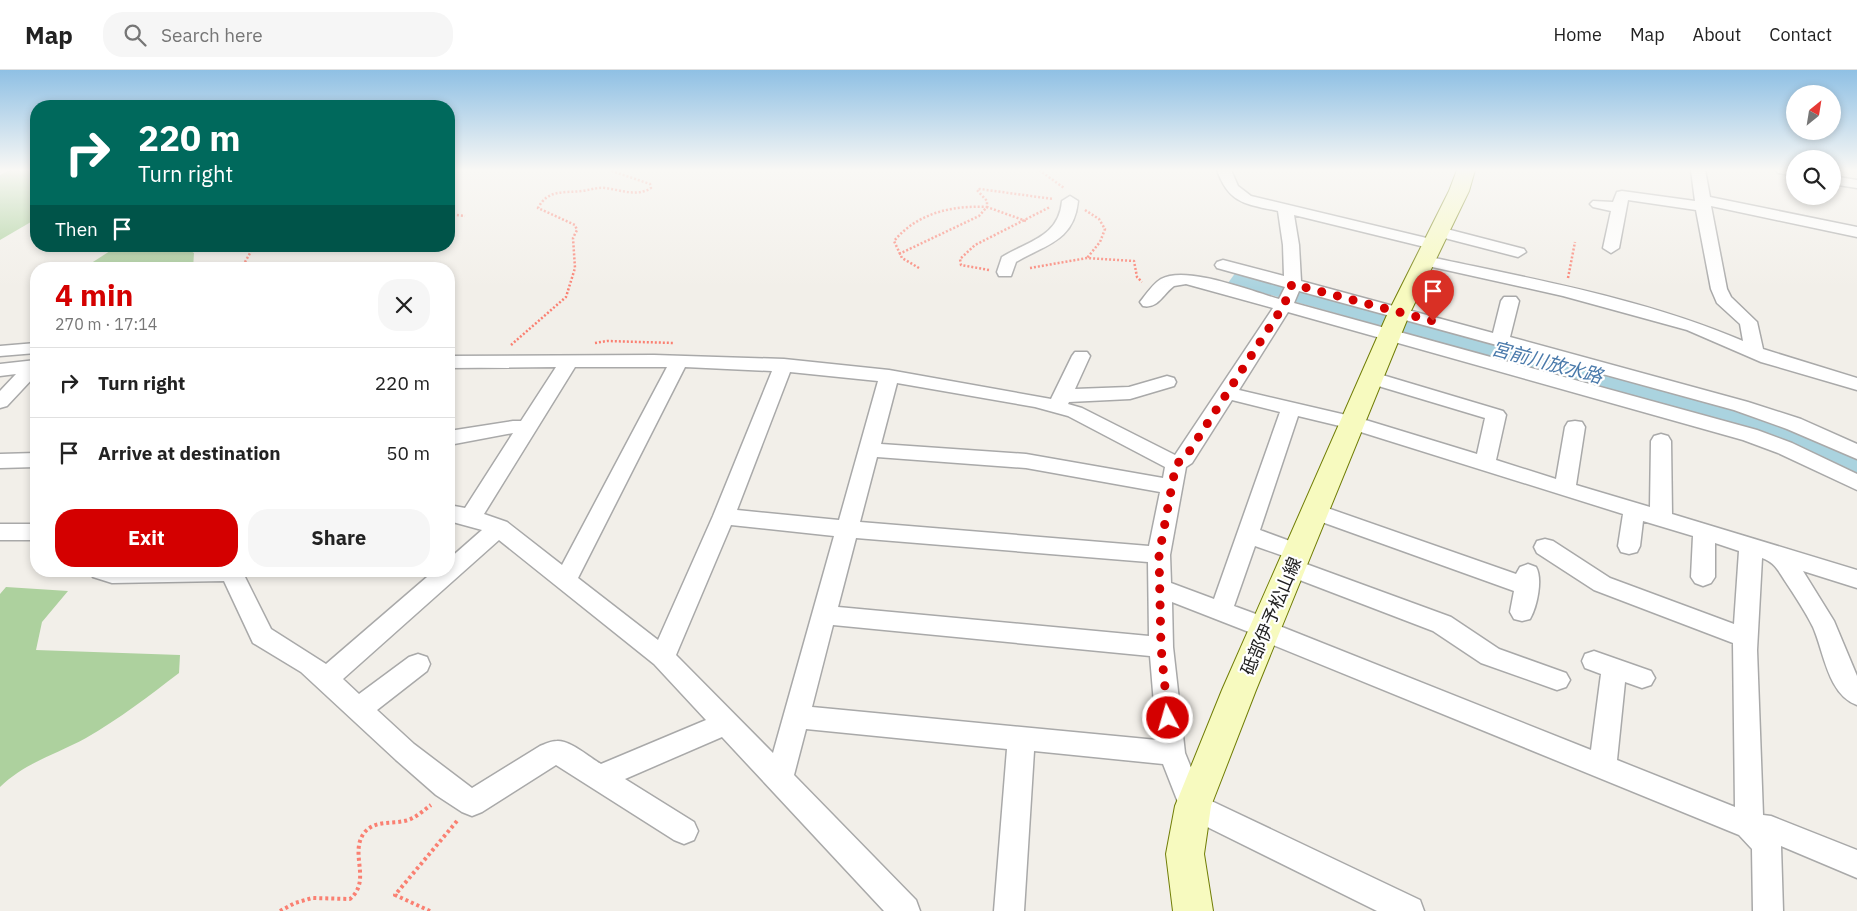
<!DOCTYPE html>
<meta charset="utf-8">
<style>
body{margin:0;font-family:"IBM Plex Sans","Noto Sans JP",sans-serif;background:#f6f6f6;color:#222;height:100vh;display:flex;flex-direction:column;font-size:19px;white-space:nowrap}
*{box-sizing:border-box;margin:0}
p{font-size:16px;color:#767676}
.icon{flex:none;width:28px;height:28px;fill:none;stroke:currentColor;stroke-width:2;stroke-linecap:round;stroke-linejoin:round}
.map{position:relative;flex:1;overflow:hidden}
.details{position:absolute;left:30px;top:192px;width:425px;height:315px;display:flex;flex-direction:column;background:#fff;border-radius:20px;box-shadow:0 2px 8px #0003}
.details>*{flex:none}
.guide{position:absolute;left:30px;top:30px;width:425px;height:152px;border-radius:20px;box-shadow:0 2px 8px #0003;background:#00695c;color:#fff;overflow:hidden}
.needle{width:32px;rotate:30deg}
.buttons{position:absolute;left:1786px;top:15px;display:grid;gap:10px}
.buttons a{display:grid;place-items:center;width:55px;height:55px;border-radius:50%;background:#fff;box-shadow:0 2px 8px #0003;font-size:25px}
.pin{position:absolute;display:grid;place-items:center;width:42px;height:42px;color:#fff;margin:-51px -21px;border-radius:50% 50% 50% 0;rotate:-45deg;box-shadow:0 0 5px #0007}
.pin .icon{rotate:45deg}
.me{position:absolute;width:55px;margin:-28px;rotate:354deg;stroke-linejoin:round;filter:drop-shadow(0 0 4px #0008)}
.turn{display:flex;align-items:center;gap:18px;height:105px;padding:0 25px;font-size:22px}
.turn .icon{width:65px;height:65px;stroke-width:2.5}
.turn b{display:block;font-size:35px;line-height:42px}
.then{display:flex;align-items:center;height:48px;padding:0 25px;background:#0003;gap:10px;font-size:19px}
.round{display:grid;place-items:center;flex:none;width:52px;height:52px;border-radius:20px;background:#f6f6f6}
.head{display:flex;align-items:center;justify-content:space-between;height:85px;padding:0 25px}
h1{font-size:30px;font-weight:800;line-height:38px;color:#d40000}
.button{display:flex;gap:10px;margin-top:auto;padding:10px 25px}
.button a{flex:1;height:58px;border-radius:20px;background:#d40000;color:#fff;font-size:20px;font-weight:800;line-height:58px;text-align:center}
.button a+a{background:#f6f6f6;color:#222}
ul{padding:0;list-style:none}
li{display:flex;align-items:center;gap:15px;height:70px;padding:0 25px;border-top:1px solid #e0e0e0}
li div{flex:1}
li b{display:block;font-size:19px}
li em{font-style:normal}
header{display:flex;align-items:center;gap:30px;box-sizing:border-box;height:70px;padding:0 25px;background:#fff;border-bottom:1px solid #e0e0e0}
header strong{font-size:24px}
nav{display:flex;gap:28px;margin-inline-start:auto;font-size:18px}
.search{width:350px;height:45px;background:#f6f6f6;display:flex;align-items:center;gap:12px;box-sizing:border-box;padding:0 18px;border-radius:20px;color:#767676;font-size:19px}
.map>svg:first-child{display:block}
.forest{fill:#add19e}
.water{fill:#aad3df}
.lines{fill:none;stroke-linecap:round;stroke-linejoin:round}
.minor-casing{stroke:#a9a9a9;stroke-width:3}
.secondary-casing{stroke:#707d05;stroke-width:2}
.path-far1{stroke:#fa8072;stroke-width:2.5;stroke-dasharray:2 2;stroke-linecap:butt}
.path{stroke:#fa8072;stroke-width:4;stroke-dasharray:3 3;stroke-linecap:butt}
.minor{fill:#fff;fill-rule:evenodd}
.secondary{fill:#f7fabf;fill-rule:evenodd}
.route{stroke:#d40000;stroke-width:9;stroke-dasharray:0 16.2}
.labels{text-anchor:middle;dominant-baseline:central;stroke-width:4.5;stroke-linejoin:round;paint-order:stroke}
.street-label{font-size:18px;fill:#222;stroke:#fff}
.water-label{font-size:19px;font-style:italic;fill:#4a7aab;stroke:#fff}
</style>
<header>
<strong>Map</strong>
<div class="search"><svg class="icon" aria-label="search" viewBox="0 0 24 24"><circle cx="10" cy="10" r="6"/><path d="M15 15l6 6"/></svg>Search here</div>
<nav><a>Home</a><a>Map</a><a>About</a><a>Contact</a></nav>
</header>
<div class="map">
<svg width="1857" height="841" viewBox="0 0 1857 841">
<rect width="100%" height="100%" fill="#f2efe9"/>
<!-- forest -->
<g class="forest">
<polygon points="9,100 36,100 36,149 0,170 0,105"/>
<polygon points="124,176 183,176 194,183 193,199 82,199 110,181"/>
<path d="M 6,517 L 68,521 L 42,552 L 36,580 L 180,585 L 179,603 C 149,626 119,649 86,668 C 55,685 26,692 0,717 L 0,524 Z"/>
</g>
<!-- water -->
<polygon class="water" points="1236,202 1764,348 1857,388 1857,408 1715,350 1228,213"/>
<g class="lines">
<defs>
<g id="minor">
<path d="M 1217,100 L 1231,100 L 1238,116 L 1251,126 L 1439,171 L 1441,174 L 1433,179 L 1294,145 L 1299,175 L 1301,211 L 1493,263 L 1501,231 L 1504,227 L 1516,227 L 1519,231 L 1510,267 L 1748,332 L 1801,349 L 1857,374 L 1857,389 L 1787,359 L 1734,340 L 1299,221 L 1294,233 L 1757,360 L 1792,373 L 1857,404 L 1857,420 L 1778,383 L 1743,370 L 1288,242 L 1239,320 L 1359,348 L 1477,384 L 1485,348 L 1365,312 L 1363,308 L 1365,304 L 1379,304 L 1503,341 L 1506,345 L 1496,390 L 1556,409 L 1565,357 L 1568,352 L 1575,351 L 1582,352 L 1585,357 L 1576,415 L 1650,437 L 1651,371 L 1654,366 L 1661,364 L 1668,366 L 1671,371 L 1672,444 L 1857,500 L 1857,518 L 1803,501 L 1834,551 L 1857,606 L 1857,635 C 1828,625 1824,582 1813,557 C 1805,541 1795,526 1785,511 C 1778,500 1774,492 1762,488 L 1757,580 L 1763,745 L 1771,746 L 1857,780 L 1857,808 L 1781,776 L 1783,841 L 1753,841 L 1752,779 L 1739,765 L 1256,568 L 1254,564 L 1172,532 L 1173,577 L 1185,683 L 1203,727 L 1420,830 L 1424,841 L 1377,841 L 1183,745 L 1163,694 L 1034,681 L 1024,841 L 994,841 L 1007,679 L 806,659 L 794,705 L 916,830 L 920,841 L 884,841 L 722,667 L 625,709 L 694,752 L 698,761 L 694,770 L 684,774 L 674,770 L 556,695 L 482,742 L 472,746 L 462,742 L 436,725 L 396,690 L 301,602 L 253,573 L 224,511 L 112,513 L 93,507 L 90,501 L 242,501 L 271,559 L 326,594 L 434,501 L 449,501 L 449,489 L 482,460 L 449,451 L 449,435 L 465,438 L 513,363 L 449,375 L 449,361 L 513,351 L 521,351 L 556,297 L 449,298 L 449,286 L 654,285 L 784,289 L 889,300 L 1051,329 L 1072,286 L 1075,282 L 1087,282 L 1090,286 L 1075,319 L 1129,317 L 1167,306 L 1174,308 L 1176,312 L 1174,316 L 1130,329 L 1069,332 L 1068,334 L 1082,338 L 1175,385 L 1273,238 L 1186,214 L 1174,216 C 1163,224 1158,239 1143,236 L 1140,232 C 1146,224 1153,214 1161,209 C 1186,195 1251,221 1279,229 L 1285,217 L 1217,198 L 1215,195 L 1217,192 L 1223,190 L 1284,206 L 1283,175 L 1278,141 C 1246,134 1229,134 1217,100 ZM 575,297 L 667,297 L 562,495 L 507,452 L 484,444 ZM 685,297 L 772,301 L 713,446 L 658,570 L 578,508 ZM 790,302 L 878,311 L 839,450 L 737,440 ZM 897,313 L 1035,337 L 1068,346 L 1165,397 L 1163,408 L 1026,384 L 881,374 ZM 1232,330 L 1280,342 L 1214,529 L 1171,513 L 1170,485 L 1186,397 L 1192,393 ZM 1298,346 L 1348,358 L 1623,444 L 1618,476 L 1621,482 L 1629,484 L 1637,482 L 1640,476 L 1643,451 L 1693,466 L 1691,507 L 1695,513 L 1703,516 L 1711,513 L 1715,507 L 1715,473 L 1739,481 L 1734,554 L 1610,508 L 1553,471 L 1545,469 L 1537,471 L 1534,477 L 1537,483 L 1594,520 L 1733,573 L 1735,737 L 1617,690 L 1625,612 L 1642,618 L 1651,615 L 1655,608 L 1651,601 L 1594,581 L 1585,584 L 1582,591 L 1585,598 L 1601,604 L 1591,680 L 1277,555 L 1275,551 L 1234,536 L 1255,476 L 1292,489 L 1284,492 L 1281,498 L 1284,504 L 1433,561 L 1481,593 L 1557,620 L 1566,617 L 1570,610 L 1566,603 L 1499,579 L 1451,547 L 1298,491 L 1306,489 L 1309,483 L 1306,477 L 1260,460 ZM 877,387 L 1026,398 L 1160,422 L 1149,476 L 860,452 ZM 731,455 L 834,466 L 773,683 L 676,585 ZM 856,468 L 1148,492 L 1149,566 L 838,537 ZM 499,470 L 654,594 L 706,650 L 601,694 C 589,687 570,670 557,671 C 551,671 545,674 540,676 L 472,718 L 414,674 L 377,640 L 427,601 L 430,594 L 427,587 L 418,584 L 409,587 L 359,624 L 343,609 ZM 833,555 L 1150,586 L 1157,670 L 812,637 Z"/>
<path d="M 1691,100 L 1705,100 L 1710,127 L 1857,157 L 1857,167 L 1711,136 L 1727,219 L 1731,227 L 1757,252 L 1763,279 L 1857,308 L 1857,320 L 1761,292 L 1687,260 L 1563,226 L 1419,194 L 1417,191 L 1425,186 C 1532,209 1642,228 1743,271 L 1740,254 L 1717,233 L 1711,219 L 1696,140 L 1628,130 L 1619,178 L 1611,183 L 1603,178 L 1611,141 L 1593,137 L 1590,134 L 1593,131 L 1613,132 L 1617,122 L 1622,121 L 1695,131 Z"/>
<polygon points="1776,100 1795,100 1795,106 1778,103"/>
<polygon points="1832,106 1857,110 1857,118 1832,114"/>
<path d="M 1070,126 L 1078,131 C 1074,172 1044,175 1016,192 L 1011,206 L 999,206 L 997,202 L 1002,187 C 1028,171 1059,167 1062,131 Z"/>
<polygon points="1439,157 1524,179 1526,182 1518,187 1433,165 1431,162 1433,159"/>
<polygon points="36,273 36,283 0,286 0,276"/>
<polygon points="36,290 36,305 7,336 0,338 0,321 16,304 0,306 0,294"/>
<polygon points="36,383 36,397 0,398 0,384"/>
<path d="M 1316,434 L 1516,504 L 1520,497 L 1528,494 L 1536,497 C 1543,509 1537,537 1530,549 L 1522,551 L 1514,549 L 1510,542 L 1514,521 L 1308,447 L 1305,442 L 1308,437 Z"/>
<rect x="0" y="454" width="36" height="16"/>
</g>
<polygon id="secondary" points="1457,100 1475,100 1469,121 1409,245 1256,620 1211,736 1204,784 1213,841 1173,841 1166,784 1175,736 1222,620 1387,245 1449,121"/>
</defs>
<!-- minor casing -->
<use href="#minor" class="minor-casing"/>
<!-- secondary casing -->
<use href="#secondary" class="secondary-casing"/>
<!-- path-far1 -->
<g class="path-far1">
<polyline points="1039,100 1064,118"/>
<polyline points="1085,140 1099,149 1105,159 1100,172 1087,188"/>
<polyline points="449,144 465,146"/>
<polyline points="899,184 979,146 987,137 1026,151"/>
<path d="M 919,198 L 902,188 L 894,171 C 917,143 953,135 987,137 L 987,131 L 977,120 L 980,119 L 1053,129"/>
<polyline points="1030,198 1087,188 1134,191 1137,207 1142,212"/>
<polyline points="241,199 254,176"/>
<polyline points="989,200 961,195 960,189 975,175 1050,137"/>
<polyline points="1568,208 1575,172"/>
<polyline points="595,273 607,271 674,273"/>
<path d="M 511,275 L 566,227 L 575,198 L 573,168 L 577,160 L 575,155 L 538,138 C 548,119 564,123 582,121 C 590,120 597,117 605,118 C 621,120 637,127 651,118 L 650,114 L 609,100"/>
</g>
<!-- path -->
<g class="path">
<path d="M 280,841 L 295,833 L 312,828 L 350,829 C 372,810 349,784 364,763 C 375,749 393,755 408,750 C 417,747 424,740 431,735"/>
<polyline points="430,841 395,825 457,751"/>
</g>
<!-- minor -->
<use href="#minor" class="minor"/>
<!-- secondary -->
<use href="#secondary" class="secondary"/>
</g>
<!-- sky -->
<linearGradient id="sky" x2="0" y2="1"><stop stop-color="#8fc0e4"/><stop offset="0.46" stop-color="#f9f8f5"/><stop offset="1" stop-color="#f9f8f5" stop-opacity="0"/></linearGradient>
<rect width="1857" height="218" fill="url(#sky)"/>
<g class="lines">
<!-- route -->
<polyline class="route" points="1168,648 1161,577 1159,485 1176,394 1185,388 1284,235 1292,214 1433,251"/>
</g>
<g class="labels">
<!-- street labels -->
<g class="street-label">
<text transform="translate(1271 546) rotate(-67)">砥部伊予松山線</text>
</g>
<!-- water labels -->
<g class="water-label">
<text transform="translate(1547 292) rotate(15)">宮前川放水路</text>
</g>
</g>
</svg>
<div class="buttons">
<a><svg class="needle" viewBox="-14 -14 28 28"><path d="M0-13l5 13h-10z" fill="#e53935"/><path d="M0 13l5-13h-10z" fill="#767676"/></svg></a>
<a><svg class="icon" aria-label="search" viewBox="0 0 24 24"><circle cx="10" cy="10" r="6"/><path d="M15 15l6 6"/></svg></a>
</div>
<div class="pin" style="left:1433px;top:251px;background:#d93025"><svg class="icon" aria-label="arrive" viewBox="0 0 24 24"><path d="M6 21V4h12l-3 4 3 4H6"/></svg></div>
<svg class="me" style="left:1168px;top:648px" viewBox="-20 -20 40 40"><circle r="17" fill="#d40000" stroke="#fff" stroke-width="3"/><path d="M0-11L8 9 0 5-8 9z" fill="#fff"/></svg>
<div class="guide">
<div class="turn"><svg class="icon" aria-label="right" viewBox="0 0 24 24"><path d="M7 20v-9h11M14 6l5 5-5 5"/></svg><div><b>220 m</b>Turn right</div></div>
<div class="then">Then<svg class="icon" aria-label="arrive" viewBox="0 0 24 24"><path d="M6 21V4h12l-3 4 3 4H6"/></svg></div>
</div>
<section class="details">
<div class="head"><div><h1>4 min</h1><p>270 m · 17:14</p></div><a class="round"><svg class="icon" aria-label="close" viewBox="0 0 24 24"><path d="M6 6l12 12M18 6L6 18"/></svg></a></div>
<ul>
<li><svg class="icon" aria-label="right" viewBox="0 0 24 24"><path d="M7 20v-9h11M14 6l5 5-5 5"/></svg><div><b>Turn right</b></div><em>220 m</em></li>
<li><svg class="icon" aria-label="arrive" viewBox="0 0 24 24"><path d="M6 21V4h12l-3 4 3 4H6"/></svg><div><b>Arrive at destination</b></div><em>50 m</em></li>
</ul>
<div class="button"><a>Exit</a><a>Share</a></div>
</section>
</div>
